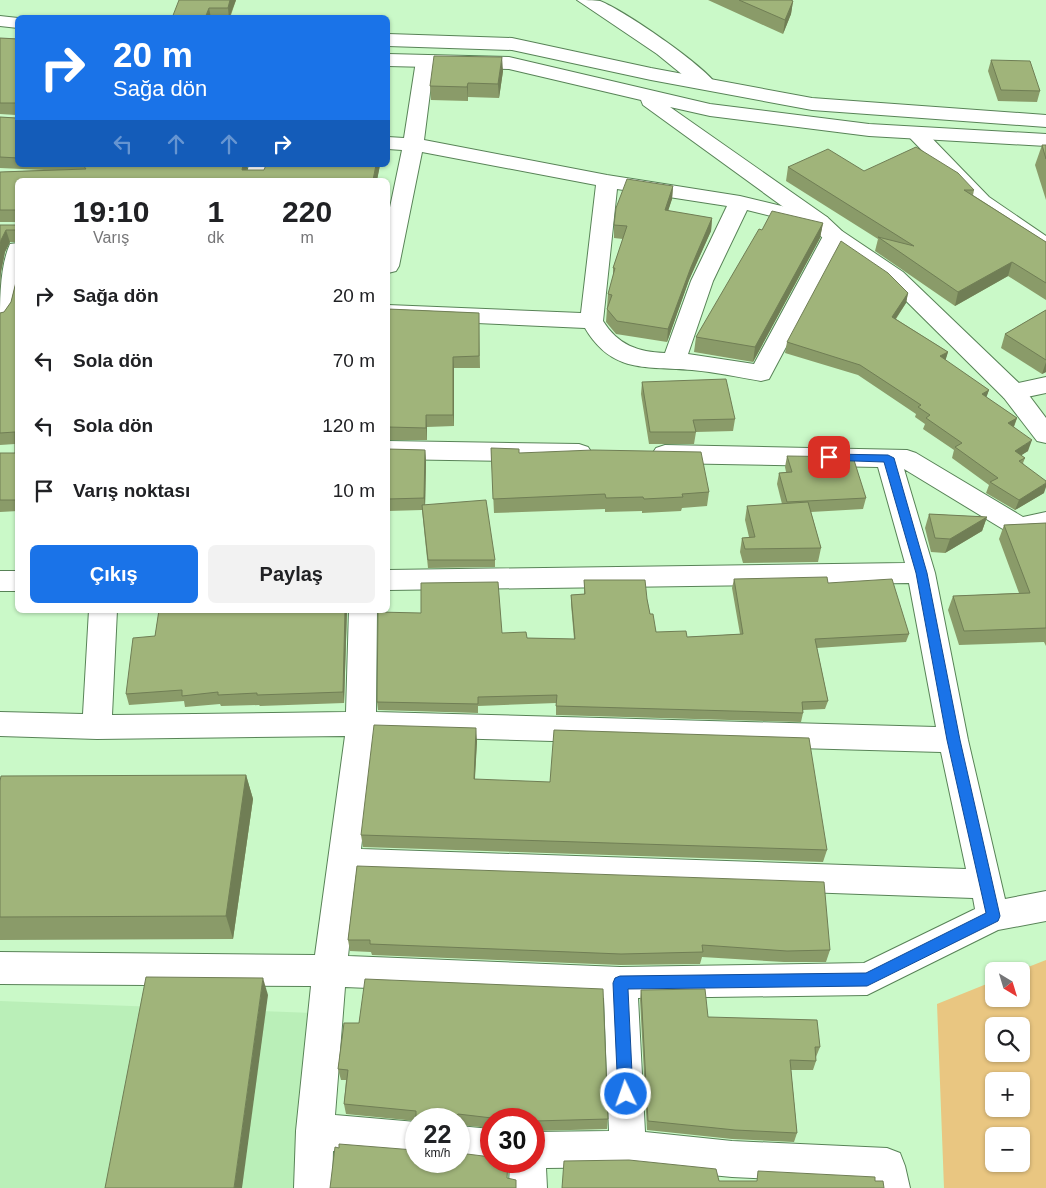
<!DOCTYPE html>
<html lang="tr">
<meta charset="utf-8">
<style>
body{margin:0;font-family:Helvetica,sans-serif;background:#f2f2f2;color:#202124;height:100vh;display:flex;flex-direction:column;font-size:19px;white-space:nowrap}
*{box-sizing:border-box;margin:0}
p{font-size:16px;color:#757577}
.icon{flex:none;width:28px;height:28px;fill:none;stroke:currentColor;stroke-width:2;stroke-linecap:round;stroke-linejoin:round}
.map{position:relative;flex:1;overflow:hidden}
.drawer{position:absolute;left:15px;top:178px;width:375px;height:435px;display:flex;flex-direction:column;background:#fff;border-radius:8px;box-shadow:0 1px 4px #0004}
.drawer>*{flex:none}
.hud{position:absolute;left:15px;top:15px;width:375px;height:152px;border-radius:8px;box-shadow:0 1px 4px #0004;background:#1a73e8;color:#fff;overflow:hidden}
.needle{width:32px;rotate:142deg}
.fabs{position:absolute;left:985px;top:962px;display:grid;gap:10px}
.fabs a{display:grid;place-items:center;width:45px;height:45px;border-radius:8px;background:#fff;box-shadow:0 1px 4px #0004;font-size:25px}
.speed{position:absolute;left:405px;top:1108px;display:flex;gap:10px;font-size:25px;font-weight:700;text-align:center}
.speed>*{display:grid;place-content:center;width:65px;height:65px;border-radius:50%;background:#fff;box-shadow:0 1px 4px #0004;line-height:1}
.speed small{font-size:12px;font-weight:400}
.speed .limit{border:8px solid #d22;background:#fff;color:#111}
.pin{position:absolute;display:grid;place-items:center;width:42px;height:42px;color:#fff;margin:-21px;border-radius:10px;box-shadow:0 2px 8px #0006}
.me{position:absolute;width:55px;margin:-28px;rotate:357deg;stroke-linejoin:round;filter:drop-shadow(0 0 4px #0008)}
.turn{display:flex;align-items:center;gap:18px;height:105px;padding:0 15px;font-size:22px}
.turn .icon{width:65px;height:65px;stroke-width:2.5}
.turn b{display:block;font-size:35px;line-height:42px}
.lanes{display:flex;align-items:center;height:48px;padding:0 15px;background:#0003;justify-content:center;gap:25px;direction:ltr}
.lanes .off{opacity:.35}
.eta{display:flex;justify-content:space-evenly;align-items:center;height:85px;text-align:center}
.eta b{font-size:30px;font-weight:700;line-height:35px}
.button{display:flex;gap:10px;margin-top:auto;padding:10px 15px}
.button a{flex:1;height:58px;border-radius:8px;background:#1a73e8;color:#fff;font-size:20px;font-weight:700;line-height:58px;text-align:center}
.button a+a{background:#f2f2f2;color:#202124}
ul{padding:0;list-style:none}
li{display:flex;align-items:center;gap:15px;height:65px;padding:0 15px}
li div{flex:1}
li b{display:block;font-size:19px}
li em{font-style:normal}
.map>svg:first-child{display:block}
.built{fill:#baefb8}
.green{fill:#e9c681;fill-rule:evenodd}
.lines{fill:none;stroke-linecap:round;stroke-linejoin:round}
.street-casing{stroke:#588357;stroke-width:2}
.secondary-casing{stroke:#588357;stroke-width:2}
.street{fill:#fff;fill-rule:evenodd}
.secondary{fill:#fff;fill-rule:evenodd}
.wall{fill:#8a9b69}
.shaded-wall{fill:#707e55}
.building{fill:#a0b47a;stroke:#707e55}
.route{fill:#1a73e8;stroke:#114b97}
</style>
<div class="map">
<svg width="1046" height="1188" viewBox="0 0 1046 1188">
<rect width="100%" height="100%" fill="#caf9c8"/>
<!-- built -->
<polygon class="built" points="0,1001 313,1013 294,1188 0,1188"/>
<!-- green -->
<path class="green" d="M 1046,960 L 1046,1188 L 944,1188 L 937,1004 L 994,981 L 994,999 L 1021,999 L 1021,971 L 1018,971 ZM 994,1026 L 1021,1026 L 1021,1054 L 994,1054 ZM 994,1081 L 1021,1081 L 1021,1109 L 994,1109 ZM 1021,1136 L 1021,1164 L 994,1164 L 994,1136 Z"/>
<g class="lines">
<defs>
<g id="street">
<path d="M 577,0 C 584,0 594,0 600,1 C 625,11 702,64 717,85 L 714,89 L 700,89 L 657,54 Z"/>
<path d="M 425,55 L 432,57 L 434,61 L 424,140 L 607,175 L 740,196 L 827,217 L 830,222 L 827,227 L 819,228 L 747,210 L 713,281 L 688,354 L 754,364 L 823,236 L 826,231 L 834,230 L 842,231 L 845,236 L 769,379 L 761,381 C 738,377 715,372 692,370 C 647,366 612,374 585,328 L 388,319 L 388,305 L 581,313 L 596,185 L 422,152 L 399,266 L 396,271 L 388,273 L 388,217 L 402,150 L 388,149 L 388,137 L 404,138 L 416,61 L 418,57 ZM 617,189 L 727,206 L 691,281 L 665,353 C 638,352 618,345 603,321 Z"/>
<polygon points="917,128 924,130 989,197 1046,236 1046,253 1038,251 975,205 910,138 907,134 910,130"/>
<polygon points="249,165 269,165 265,180 245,180"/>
<path d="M 18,243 C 18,268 23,300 8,322 L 0,324 C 0,299 0,266 10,244 Z"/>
<polygon points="1046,377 1046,393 1013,400 1004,398 1001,392 1004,386"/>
<polygon points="388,441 579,444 588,447 592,453 588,459 579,462 388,459"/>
<path d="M 665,445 L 907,450 L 916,453 L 1023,517 L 1046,512 L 1046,530 L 1020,537 L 1011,534 L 904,469 L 935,573 L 968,740 L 1005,899 L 1046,891 L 1046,921 L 998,930 L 867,995 L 638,998 L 645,1132 L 732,1141 L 887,1148 L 900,1153 L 905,1166 L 910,1188 L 872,1188 L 872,1184 L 732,1177 L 628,1167 L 546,1168 L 547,1188 L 509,1188 L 510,1161 L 534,1161 L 534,1132 L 609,1131 L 604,998 L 345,987 L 335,1115 L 416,1122 L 416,1158 L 333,1151 L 332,1188 L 294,1188 L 296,1131 L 311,986 L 0,984 L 0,952 L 315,955 L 345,736 L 97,739 L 0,736 L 0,712 L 83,714 L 89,610 L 117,610 L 112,715 L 346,712 L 349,610 L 377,610 L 376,712 L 936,727 L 909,583 L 388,590 L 388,570 L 905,563 L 878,467 L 665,463 L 656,460 L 652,454 L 656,448 ZM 374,736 L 941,752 L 966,869 L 361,849 ZM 357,876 L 973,898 L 975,909 L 864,963 L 620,967 L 348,956 Z"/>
<rect x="0" y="571" width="18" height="20"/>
<polygon points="459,1126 491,1129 491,1161 501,1161 491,1165 457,1161 459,1161"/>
</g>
<g id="secondary">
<polygon points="0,16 18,18 18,28 0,26"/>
<polygon points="388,34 512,38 651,68 812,98 1046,115 1046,127 812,110 651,80 512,50 388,46"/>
<polygon points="388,54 509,57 710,104 869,124 1046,134 1046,146 869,136 710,116 670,107 827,217 842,231 903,272 1022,386 1046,418 1046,443 1037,441 1004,398 887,282 826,241 811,227 643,105 641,100 509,69 388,66"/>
</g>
</defs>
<!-- street casing -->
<use href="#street" class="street-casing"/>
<!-- secondary casing -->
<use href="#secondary" class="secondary-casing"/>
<!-- street -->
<use href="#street" class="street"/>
<!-- secondary -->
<use href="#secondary" class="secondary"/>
</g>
<!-- wall -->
<g class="wall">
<polygon points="236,0 230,18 172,18"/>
<polygon points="708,0 791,0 793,1 791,14 783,34"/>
<polygon points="0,38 18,39 18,165 248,165 246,170 264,170 380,165 377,180 18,180 18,511 0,512 0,453 15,453 15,444 0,445 0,313 4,312 11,302 16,282 16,242 10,242 5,252 1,272 0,225 16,225 16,222 0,222 0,172 44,170 0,168 0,117 16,118 16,115 0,114"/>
<polygon points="991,60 1040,91 1037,102 998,101 988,71"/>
<polygon points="503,71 499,98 468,97 468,101 431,100 430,86"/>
<polygon points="1042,145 1046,145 1046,200 1035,165"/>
<polygon points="788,167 864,171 974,190 973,195 1046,242 1046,300 1008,276 955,306 875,251 878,239 786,181"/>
<polygon points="673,186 672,199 668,211 712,218 711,231 689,280 667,342 616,334 606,322 608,294 613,278 613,268 623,239 614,238 614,225"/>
<polygon points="823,223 820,238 753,362 694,352 696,337 762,230"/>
<polygon points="908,293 906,303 896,319 948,352 945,360 989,390 986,397 1017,418 1014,427 1028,451 1021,455 1025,458 1023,463 1044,493 1015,510 986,493 989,485 952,458 954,450 923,429 925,424 915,417 916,414 858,375 785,353 787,342"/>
<polygon points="388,309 479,313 480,368 454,368 454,426 427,427 427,440 388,440"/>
<polygon points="1046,310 1046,372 1042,374 1001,348 1005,334"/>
<polygon points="642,382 735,419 733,431 696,432 694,444 649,444 641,394"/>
<polygon points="491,448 519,453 709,492 707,506 682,508 681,511 642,513 642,511 605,512 605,509 494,513"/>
<polygon points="388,449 425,450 426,462 425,505 495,560 495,567 428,568 422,510 388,511"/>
<polygon points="787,456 866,498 863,509 811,512 821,548 818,562 743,563 740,552 742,538 749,537 745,520 747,506 782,504 777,484 779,473 786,472 785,467"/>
<polygon points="929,514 987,517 982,531 945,553 931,552 925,528"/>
<polygon points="1046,523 1046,646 1044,642 959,645 948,610 953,596 1019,593 999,539 1004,525"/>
<polygon points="734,579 828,583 909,634 906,642 817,648 828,701 825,709 803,710 803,713 801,722 556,715 556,703 478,706 478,713 378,710 377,702 502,633 527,638 574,639 571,604 571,595 584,594 584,580 647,599 650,614 656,632 687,637 740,634 732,588"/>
<polygon points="159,610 347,610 344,703 260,706 259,705 221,706 220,704 185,707 184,701 129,705 126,694 155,636"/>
<polygon points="477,741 475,779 827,850 823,862 363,847 361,835"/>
<polygon points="246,775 253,799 233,939 0,940 0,781"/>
<polygon points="357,866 830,950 826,962 784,962 702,957 700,964 620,965 372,955 371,952 350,951 348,940"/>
<polygon points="641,990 708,1017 820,1047 816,1057 816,1061 813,1070 791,1070 797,1133 794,1142 732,1139 647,1130 640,1000"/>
<polygon points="344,1023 608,1119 607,1129 534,1131 534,1119 491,1119 491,1128 459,1125 459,1119 416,1119 416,1121 346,1114 344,1104 346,1080 341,1080 338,1069"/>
</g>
<!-- shaded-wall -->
<g class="shaded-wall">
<polygon points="230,0 236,0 229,18 228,8"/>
<polygon points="793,1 791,14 783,34 785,20"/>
<polygon points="209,8 211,18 205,18"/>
<polygon points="502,57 503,71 499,98 498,84"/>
<polygon points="468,83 468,101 467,87"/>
<polygon points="243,165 248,165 244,180 242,170"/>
<polygon points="376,165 380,165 377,180 373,180"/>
<polygon points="673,186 672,199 664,223 665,210"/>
<polygon points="712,218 711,231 689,280 667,342 668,329 691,267"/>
<polygon points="823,223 820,238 753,362 755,347"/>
<polygon points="6,230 10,242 5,252 1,272 0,290 0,246 1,240"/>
<polygon points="1012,262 1008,276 955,306 958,292"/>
<polygon points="908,293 906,303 890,327 892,317"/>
<polygon points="948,352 945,362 940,356"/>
<polygon points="453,357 454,368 454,426 453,415"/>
<polygon points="1046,362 1046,372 1042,374"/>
<polygon points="989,390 985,401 982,394"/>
<polygon points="426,415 427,427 427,440 426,428"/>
<polygon points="1017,418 1013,428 1008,423"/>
<polygon points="1032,440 1028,451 1011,462 1015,451"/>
<polygon points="425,450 426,462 425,510 424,498"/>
<polygon points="1046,483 1046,487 1044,493 1015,510 1019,500"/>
<polygon points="987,517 982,531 945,553 950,539"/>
<polygon points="345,610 347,610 344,703 343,692"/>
<polygon points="476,728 477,741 474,791 474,779"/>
<polygon points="246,775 253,799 233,939 226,916"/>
<polygon points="263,978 268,995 242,1188 234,1188"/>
</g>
<!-- building -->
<g class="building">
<polygon points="179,0 230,0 228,8 209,8 205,18 172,18"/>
<polygon points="739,0 791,0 793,1 785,20"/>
<polygon points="0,38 18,39 18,158 0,157 0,117 16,118 16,103 0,103"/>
<polygon points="434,56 502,57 498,84 468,83 467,87 430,86"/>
<polygon points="991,60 1030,61 1040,91 1001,90"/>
<polygon points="1042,145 1046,145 1046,159"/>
<polygon points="916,147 958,173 974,190 964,190 1046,242 1046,283 1012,262 958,292 878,237 914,246 788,167 828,149 864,171"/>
<polygon points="83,165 243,165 242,170 264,170 266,165 376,165 373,180 18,180 18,500 0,500 0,453 15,453 15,432 0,433 0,313 4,312 11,302 16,282 16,230 6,230 1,240 0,246 0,225 16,225 16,210 0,210 0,172 86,169"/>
<polygon points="627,179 673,186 665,210 712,218 691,267 668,329 617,321 607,309 612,295 608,294 615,268 613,268 627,226 614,225 616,208"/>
<polygon points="772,211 823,223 755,347 696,337 759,229 762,230"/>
<polygon points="841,241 888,273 908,293 892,317 948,352 940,356 989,390 982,394 1017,418 1008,423 1032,440 1015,451 1025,458 1019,461 1046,481 1046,483 1019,500 990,482 998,478 955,447 962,443 926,418 930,415 918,407 921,405 860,365 787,342"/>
<polygon points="388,309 479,313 479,356 453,357 453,415 426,415 426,428 388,427"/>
<polygon points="1046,310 1046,360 1005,334"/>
<polygon points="726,379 735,419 693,420 696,432 650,432 642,382"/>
<polygon points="491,448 519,449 519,453 593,450 701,452 709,492 682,494 683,497 644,499 643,497 606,498 605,494 493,499"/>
<polygon points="388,449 425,450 424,498 388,499"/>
<polygon points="787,456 853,457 866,498 787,502 779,473 792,472"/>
<polygon points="486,500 495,560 428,560 422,505"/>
<polygon points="808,502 821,548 745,549 742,538 755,537 747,506"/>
<polygon points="929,514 987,517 950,539 935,538"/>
<polygon points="1046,523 1046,628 964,631 953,596 1030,593 1004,525"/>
<polygon points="827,577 828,583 892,579 909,634 815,639 828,701 802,702 803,713 556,706 557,695 478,697 478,704 377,702 378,612 421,613 421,583 498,582 502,633 526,632 527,638 575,639 571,595 585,594 584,580 645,580 647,599 650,614 653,614 656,632 686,631 687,637 743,634 734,579"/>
<polygon points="159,610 345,610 343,692 257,695 257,693 218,695 218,692 182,696 182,690 126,694 133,638 155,636"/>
<polygon points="374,725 476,728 474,779 550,782 554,730 809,738 827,850 361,835"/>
<polygon points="246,775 226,916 0,917 0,781 1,776"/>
<polygon points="357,866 824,882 830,950 787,951 702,945 703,952 621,954 370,944 370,940 348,940"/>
<polygon points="146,977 263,978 234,1188 105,1188"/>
<polygon points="365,979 603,989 608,1119 534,1121 534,1119 492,1119 492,1118 458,1114 456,1116 456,1119 416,1119 416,1136 416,1111 344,1104 348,1070 338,1069 344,1023 359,1023"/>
<polygon points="705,989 708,1017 817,1020 820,1047 815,1047 816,1061 790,1060 797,1133 735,1130 648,1121 641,990"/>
<polygon points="339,1144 414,1150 416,1148 416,1161 459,1161 459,1153 491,1157 491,1161 508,1161 507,1178 516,1180 516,1188 330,1188 335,1147 339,1148"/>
<polygon points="629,1160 716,1169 719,1181 757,1181 758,1171 875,1177 875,1181 883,1181 884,1188 562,1188 564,1161"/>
</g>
<!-- route -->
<polygon class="route" points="829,454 888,455 894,458 927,573 960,740 1000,916 998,921 867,986 628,989 633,1094 631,1099 626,1101 620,1099 618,1094 613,983 615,978 620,976 866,973 986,913 947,740 916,573 884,462 825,460 824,457"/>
</svg>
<div class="fabs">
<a><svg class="needle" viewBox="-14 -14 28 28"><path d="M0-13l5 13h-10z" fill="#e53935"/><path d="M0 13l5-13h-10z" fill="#757577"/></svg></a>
<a><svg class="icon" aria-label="search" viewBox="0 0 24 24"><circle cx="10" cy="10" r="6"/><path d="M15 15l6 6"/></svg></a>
<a>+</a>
<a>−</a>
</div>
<div class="speed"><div>22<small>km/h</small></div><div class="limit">30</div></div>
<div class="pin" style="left:829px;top:457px;background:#d93025"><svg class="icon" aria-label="arrive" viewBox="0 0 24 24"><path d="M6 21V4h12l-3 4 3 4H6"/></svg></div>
<svg class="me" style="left:626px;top:1094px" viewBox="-20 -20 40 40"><circle r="17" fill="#1a73e8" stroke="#fff" stroke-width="3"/><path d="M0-11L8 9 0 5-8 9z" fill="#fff"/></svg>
<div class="hud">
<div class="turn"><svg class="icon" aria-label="right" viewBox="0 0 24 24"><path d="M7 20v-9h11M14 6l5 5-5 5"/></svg><div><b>20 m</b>Sağa dön</div></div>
<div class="lanes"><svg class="icon off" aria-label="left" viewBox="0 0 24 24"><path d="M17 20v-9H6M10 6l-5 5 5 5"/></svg><svg class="icon off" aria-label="ahead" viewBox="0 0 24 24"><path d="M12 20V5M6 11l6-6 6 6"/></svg><svg class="icon off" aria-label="ahead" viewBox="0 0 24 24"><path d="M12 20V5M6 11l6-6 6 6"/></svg><svg class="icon" aria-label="right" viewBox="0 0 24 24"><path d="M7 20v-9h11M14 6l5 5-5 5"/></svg></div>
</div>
<section class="drawer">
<div class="eta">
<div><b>19:10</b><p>Varış</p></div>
<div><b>1</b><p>dk</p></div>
<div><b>220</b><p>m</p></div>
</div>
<ul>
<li><svg class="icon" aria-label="right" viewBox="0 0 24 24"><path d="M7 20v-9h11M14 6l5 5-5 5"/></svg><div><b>Sağa dön</b></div><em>20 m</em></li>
<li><svg class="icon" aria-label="left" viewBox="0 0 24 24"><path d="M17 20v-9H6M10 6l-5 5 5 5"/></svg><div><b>Sola dön</b></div><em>70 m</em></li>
<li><svg class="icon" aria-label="left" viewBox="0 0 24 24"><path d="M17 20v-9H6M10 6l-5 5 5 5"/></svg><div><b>Sola dön</b></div><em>120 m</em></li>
<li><svg class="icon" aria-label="arrive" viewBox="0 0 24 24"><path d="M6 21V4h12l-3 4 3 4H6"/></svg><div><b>Varış noktası</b></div><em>10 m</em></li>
</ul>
<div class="button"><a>Çıkış</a><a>Paylaş</a></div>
</section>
</div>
